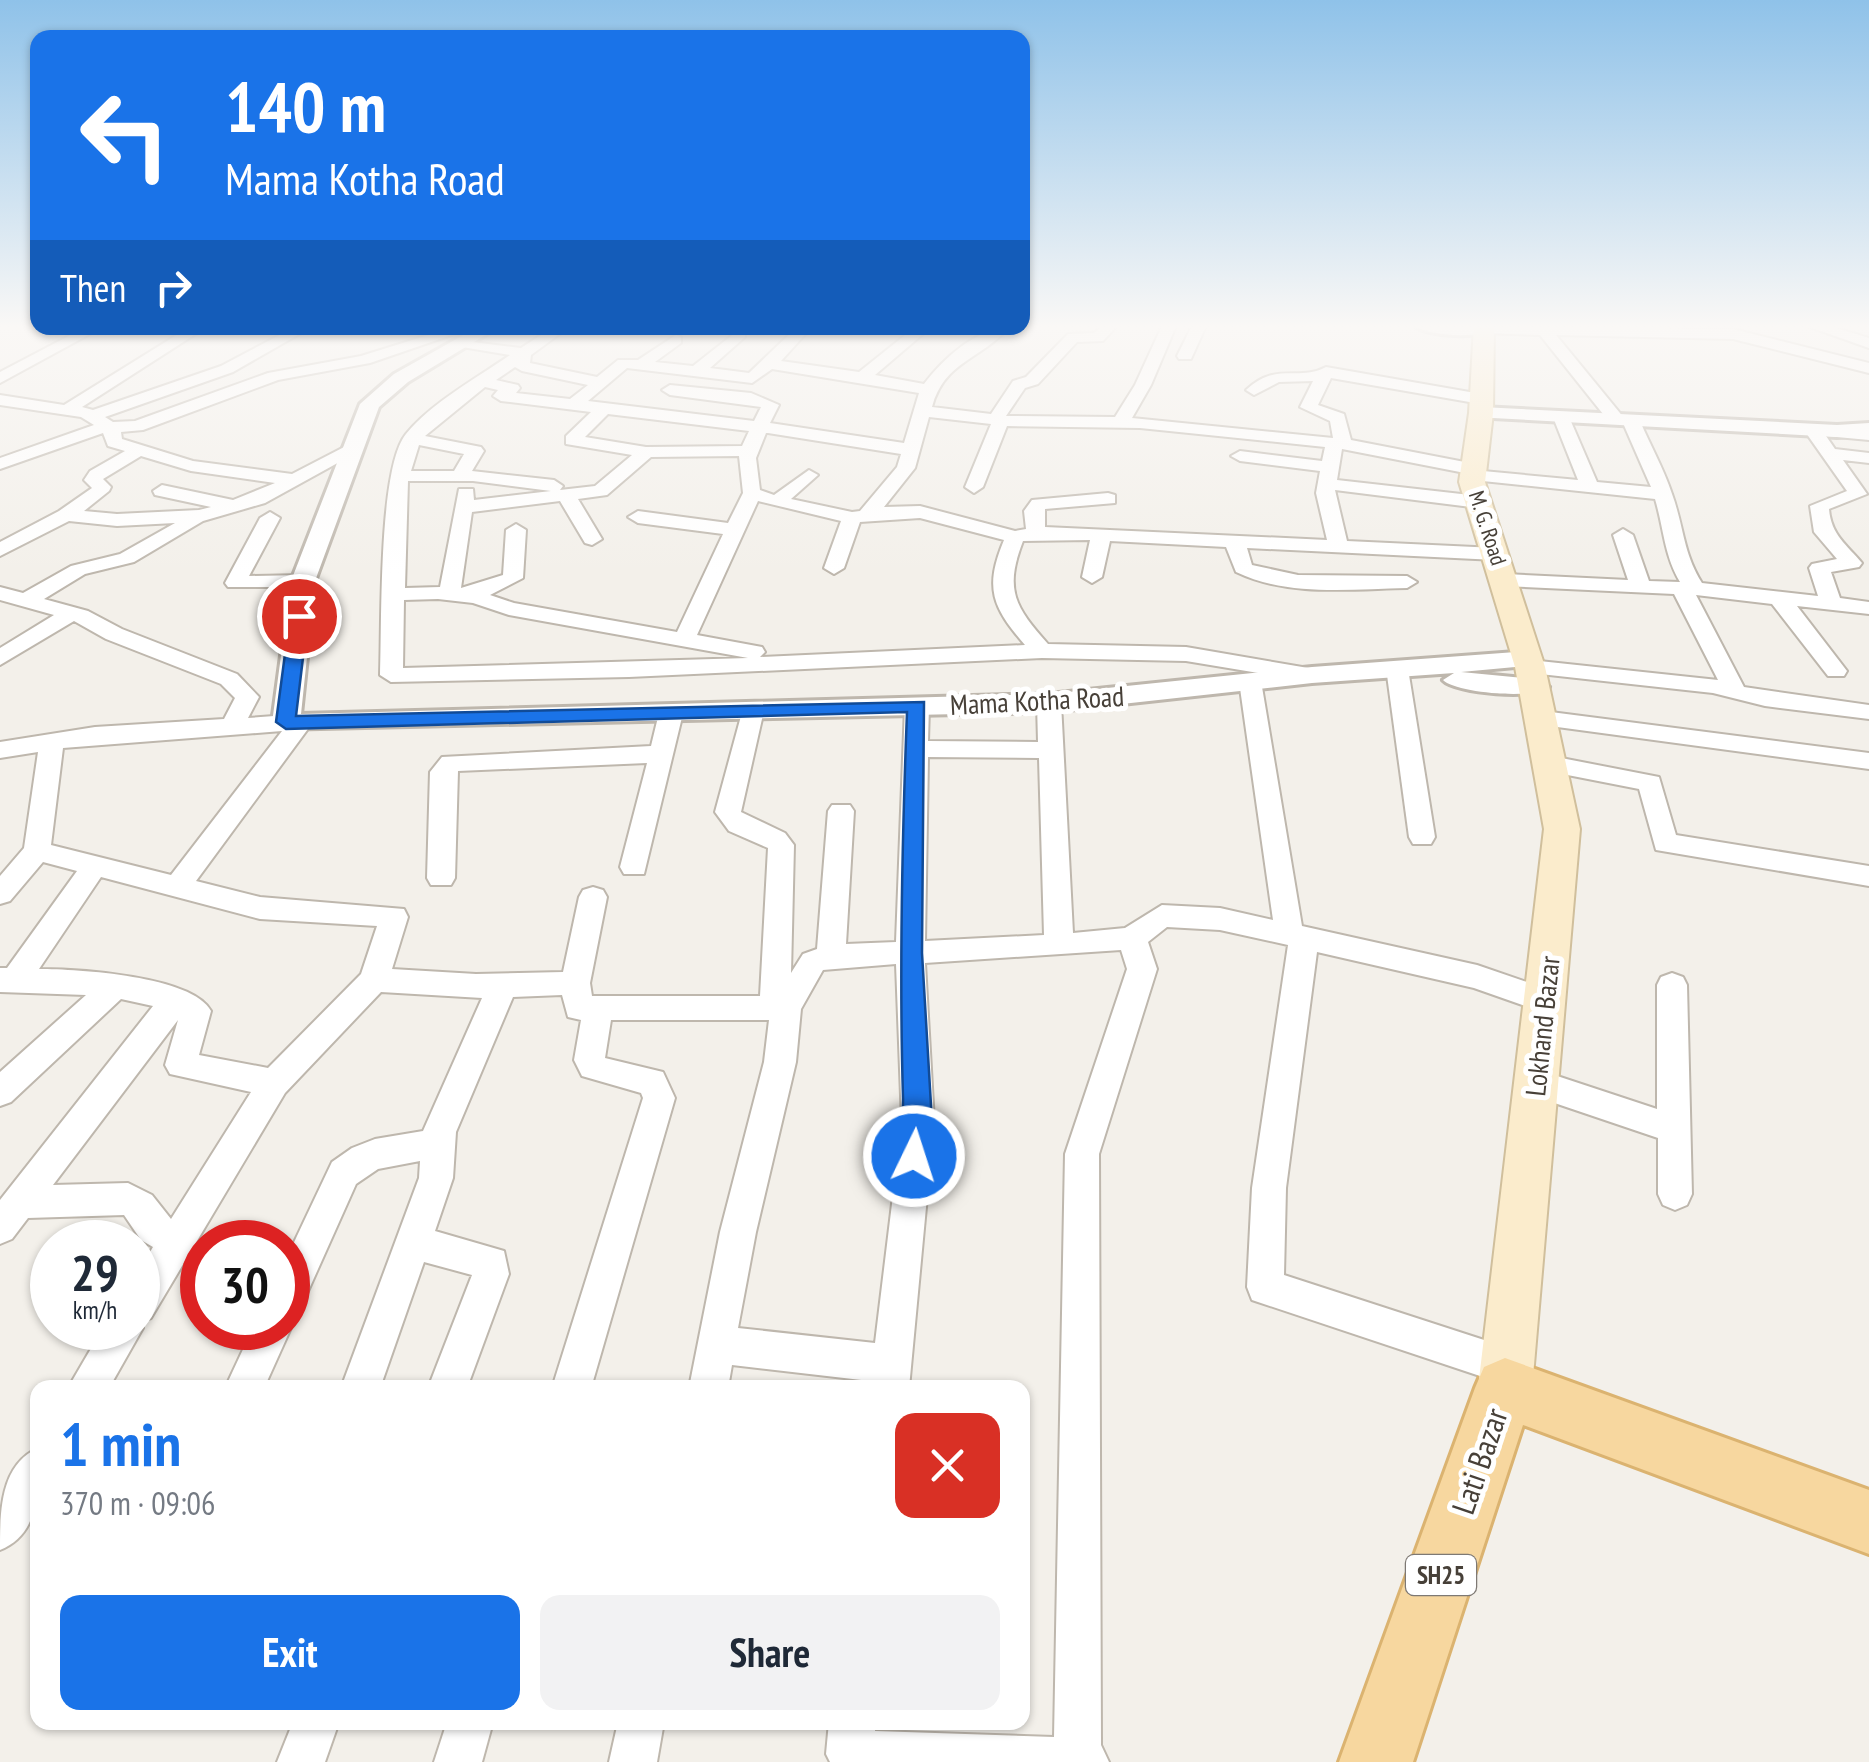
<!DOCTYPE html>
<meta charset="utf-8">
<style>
body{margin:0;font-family:"PT Sans Narrow",sans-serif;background:#f2f2f3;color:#1f2937;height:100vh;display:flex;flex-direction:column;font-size:38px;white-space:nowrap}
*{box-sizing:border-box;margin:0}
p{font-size:32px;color:#747a83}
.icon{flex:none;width:55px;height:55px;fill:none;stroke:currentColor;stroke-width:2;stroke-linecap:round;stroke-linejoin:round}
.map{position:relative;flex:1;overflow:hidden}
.panel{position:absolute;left:30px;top:1380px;width:1000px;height:350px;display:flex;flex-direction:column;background:#fff;border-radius:20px;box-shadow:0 2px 8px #0004}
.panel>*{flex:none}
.hud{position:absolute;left:30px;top:30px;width:1000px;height:305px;border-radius:20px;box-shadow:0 2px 8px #0004;background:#1a73e8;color:#fff;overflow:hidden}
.speed{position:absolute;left:30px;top:1220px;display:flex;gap:20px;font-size:50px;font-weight:700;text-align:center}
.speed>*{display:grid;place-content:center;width:130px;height:130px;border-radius:50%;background:#fff;box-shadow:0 2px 8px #0004;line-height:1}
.speed small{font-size:25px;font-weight:400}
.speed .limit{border:15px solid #d22;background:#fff;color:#111}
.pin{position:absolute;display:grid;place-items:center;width:85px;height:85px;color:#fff;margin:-42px;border:5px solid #fff;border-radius:50%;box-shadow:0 2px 10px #0007}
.me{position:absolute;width:110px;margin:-55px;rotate:4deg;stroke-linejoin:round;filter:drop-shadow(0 0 8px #0008)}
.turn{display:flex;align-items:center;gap:35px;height:210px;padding:0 30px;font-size:45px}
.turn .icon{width:130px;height:130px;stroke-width:2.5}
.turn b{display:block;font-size:70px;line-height:85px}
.then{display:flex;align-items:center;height:95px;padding:0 30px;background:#0003;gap:20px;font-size:38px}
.round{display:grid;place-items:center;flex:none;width:105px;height:105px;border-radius:20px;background:#f2f2f3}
.head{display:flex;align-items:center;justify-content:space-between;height:170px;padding:0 30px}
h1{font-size:60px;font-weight:700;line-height:75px;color:#1a73e8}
.primary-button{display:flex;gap:20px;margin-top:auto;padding:20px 30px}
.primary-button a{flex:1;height:115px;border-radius:20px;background:#1a73e8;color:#fff;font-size:40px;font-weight:700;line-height:115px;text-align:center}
.primary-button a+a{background:#f2f2f3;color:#1f2937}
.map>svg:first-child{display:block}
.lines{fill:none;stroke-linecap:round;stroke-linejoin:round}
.minor-casing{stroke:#beb7ad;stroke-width:4}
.tertiary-casing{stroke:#beb7ad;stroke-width:6}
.secondary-casing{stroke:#d0bf9c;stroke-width:4}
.primary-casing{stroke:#dbb370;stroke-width:6}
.minor{fill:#fff;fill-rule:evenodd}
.tertiary{fill:#fff;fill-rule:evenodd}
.secondary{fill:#fbeccc;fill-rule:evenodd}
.primary{fill:#f7d79f;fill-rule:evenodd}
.route{fill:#1a73e8;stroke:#114b97;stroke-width:2.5}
.labels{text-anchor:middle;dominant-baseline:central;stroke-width:10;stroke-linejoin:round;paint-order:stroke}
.far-street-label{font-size:22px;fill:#474038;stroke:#fff}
.shield{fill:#fff;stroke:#7e7974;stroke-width:2.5}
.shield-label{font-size:25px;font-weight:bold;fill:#474038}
.street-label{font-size:28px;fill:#474038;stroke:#fff}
.near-street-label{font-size:32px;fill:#474038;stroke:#fff}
</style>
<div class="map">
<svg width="1869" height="1762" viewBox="0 0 1869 1762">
<rect width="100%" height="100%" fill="#f3f0ea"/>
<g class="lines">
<defs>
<g id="minor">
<path d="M 1102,326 L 1117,326 L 1103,341 L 1077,342 L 1038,384 L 1025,388 L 1006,416 L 1115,417 L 1135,385 L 1162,326 L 1176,326 L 1151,385 L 1132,418 L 1333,438 L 1330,421 L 1300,407 L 1313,381 L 1279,382 L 1254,395 L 1246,390 C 1277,361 1298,382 1326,367 L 1481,394 L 1489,399 L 1481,404 L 1331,378 L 1318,405 L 1344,414 L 1351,440 L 1475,464 L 1483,471 L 1578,480 L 1553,417 L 1561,412 L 1569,417 L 1597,482 L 1651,487 L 1623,423 L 1611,424 L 1540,335 L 1484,333 L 1479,332 L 1479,326 L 1733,329 L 1869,363 L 1869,373 L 1733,339 L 1556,335 L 1624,418 L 1631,416 L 1640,421 C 1650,445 1664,469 1672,494 C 1684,527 1683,553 1702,583 L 1818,596 L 1809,568 L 1812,564 L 1837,559 L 1814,532 L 1810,506 L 1847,491 L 1804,430 L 1813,425 L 1869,430 L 1869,440 L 1826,436 L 1835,449 L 1869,453 L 1869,463 L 1843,460 L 1867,494 L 1829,509 C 1831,535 1847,545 1862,563 L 1859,567 L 1831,572 L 1840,598 L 1869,602 L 1869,614 L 1797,606 L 1847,671 L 1844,676 L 1828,676 L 1772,604 L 1696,595 L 1744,687 L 1869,705 L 1869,719 L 1765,706 L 1713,693 L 1522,672 L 1519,667 L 1530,660 L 1718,680 L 1674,594 L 1505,586 L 1495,580 L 1505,574 L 1628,580 L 1613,535 L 1623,529 L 1633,535 L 1649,581 L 1680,582 C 1664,555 1664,529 1655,499 L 1473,480 L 1467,479 L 1465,473 L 1342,449 L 1337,480 L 1479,496 L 1488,502 L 1479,508 L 1335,490 L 1347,541 L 1496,548 L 1506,554 L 1496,560 L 1247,548 L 1252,565 L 1298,575 L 1407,576 L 1417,582 L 1407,588 C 1351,589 1288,597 1236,572 L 1226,547 L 1110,541 L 1102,577 L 1092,583 L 1082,577 L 1090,540 L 1023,541 C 1004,590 1015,607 1048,644 L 1186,647 L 1320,670 L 1323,675 L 1312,682 L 1186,661 L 1042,658 L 629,677 L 391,682 L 380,675 C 382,626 378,468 406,434 C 430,404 478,377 510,355 L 456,346 L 456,340 L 521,348 L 552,328 L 568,328 L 531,355 L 530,363 L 597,377 L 618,360 L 638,360 L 676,335 L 681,337 L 681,343 L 655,362 L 693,366 L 740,329 L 745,331 L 745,337 L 710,368 L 749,373 L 796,328 L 811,328 L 781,361 L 859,372 L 914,328 L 930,328 L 875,375 L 924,384 C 942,360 976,328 1008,328 C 982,359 944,361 932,407 L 991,414 L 1013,381 L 1026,377 L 1068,334 L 1094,333 ZM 515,367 L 522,371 L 588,385 L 570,399 L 516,393 L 520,388 L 518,385 L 496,380 ZM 627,368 L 752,383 L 772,369 L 919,393 L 904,443 L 770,423 L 779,405 L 751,393 L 670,385 L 662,390 L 670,395 L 761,407 L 754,421 L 588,401 ZM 485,387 L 498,390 L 493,396 L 501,401 L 591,412 L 566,436 L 566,444 L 632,455 L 595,486 L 560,490 L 563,486 L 554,480 L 472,471 L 484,451 L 481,447 L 425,436 ZM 608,414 L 749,431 L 742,446 L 646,447 L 585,437 ZM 929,417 L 991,424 L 965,487 L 974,493 L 983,487 L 1007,426 L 1140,428 L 1325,447 L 1322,461 L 1240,451 L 1231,456 L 1240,461 L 1320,471 L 1316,493 L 1327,540 L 1045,527 L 1045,509 L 1115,503 L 1115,495 L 1108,493 L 1032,500 L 1024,511 L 1026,529 L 1015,531 L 920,506 L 884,507 L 915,468 ZM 766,433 L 768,433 L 901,454 L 897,467 L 860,511 L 852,512 L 791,499 L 818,475 L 809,470 L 774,495 L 760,490 L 756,458 ZM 419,445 L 464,454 L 454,471 L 411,471 ZM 739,456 L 743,493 L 728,523 L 638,511 L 628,517 L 638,523 L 723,534 L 677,632 L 514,603 L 490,595 L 523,578 L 526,530 L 516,524 L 506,530 L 503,575 L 461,588 L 472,512 L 560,501 L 585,543 L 592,545 L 602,539 L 578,499 L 607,495 L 651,457 ZM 408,481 L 473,481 L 551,491 L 474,500 L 473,489 L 459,489 L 440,587 L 405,588 ZM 758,501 L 841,521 L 824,568 L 834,574 L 844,568 L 860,522 L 920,518 L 1004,540 C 984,588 992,607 1025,645 L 760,657 L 765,652 L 762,647 L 697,635 ZM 438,599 L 473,603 L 509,615 L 748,658 L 403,668 L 404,600 Z"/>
<polygon points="1192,326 1206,326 1191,359 1179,359 1177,356"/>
<polygon points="1807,326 1830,326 1869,338 1869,348"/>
<polygon points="84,328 101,328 0,383 0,372"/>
<path d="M 188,328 L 205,328 L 82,407 L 93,410 L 221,366 L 293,328 L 310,328 L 233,372 L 105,417 L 113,422 L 135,421 L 268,373 L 361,356 L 451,328 L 472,328 L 370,363 L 278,380 L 143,430 L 121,432 L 122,439 L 193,461 L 292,474 L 348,445 L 360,445 L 363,449 L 265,503 L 203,521 L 134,562 L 85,574 L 44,599 L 88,611 L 122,629 L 237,674 L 259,697 L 248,718 L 301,714 L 313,722 L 196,881 L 260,897 L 404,909 L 408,917 L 392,969 L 476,974 L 563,972 L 579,897 L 583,890 L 593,887 L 603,890 L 607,897 L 590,983 L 592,996 L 760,996 L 768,848 L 729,831 L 715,812 L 744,705 L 760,705 L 764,710 L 741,812 L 785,833 L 794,845 L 791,973 L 803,954 L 817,949 L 828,811 L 832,805 L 850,805 L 854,811 L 846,944 L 896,942 L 905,706 L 909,701 L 917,699 L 929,706 L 928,741 L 1038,742 L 1037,703 L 1049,696 L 1061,703 L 1073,933 L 1125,928 L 1162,905 L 1220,908 L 1273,920 L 1239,681 L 1250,674 L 1261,681 L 1302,926 L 1477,965 L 1556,992 L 1560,1001 L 1556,1010 L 1545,1013 L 1474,988 L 1317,952 L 1286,1188 L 1284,1275 L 1521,1352 L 1526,1366 L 1521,1380 L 1507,1385 L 1252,1300 L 1247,1287 L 1252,1188 L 1288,945 L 1220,930 L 1167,927 L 1148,942 L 1157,969 L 1099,1154 L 1101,1745 L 1109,1762 L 830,1762 L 826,1754 L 829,1722 L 875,1722 L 875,1731 L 1054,1737 L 1065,1154 L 1127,969 L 1121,950 L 925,963 L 934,1122 L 909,1388 L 870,1388 L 870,1381 L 732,1365 L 728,1388 L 689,1388 L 720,1232 L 764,1062 L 769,1020 L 611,1020 L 605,1058 L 663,1072 L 675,1098 L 591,1388 L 552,1388 L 643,1098 L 641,1093 L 582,1076 L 574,1060 L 581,1020 L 568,1017 L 562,995 L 513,997 L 456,1132 L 453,1178 L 435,1231 L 504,1251 L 509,1274 L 467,1388 L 428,1388 L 472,1275 L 424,1262 L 380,1388 L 341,1388 L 419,1178 L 420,1161 L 378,1169 L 356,1184 L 301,1307 L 288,1312 L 288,1255 L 332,1162 L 352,1148 L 375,1139 L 423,1131 L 482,998 L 381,992 L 285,1093 L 151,1318 L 140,1322 L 143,1328 L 109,1388 L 68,1388 L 103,1328 L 138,1328 L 138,1272 L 153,1247 L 141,1240 L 124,1215 L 28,1218 L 12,1239 L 0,1244 L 0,1200 L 153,1006 L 121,999 L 11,1102 L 0,1106 L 0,1072 L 86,995 L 0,992 L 0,968 L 7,968 L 77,871 L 43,862 L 10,901 L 0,904 L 0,876 L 24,848 L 38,752 L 0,758 L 0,742 L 95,727 L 224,719 L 235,698 L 221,684 L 106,639 L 74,621 L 0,665 L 0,648 L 54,615 L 0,600 L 0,587 L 23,593 L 71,566 L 120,554 L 175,523 L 117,526 L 69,521 L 0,556 L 0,542 L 59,511 L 92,488 L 84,480 L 90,471 L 125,451 L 108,446 L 103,433 L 0,469 L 0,458 L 94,425 L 81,417 L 0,405 L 0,395 L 64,405 ZM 141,456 L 191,471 L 275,483 L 233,500 L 162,485 L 153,491 L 155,495 L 211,507 L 199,510 L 117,514 L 84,511 L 109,491 L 111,487 L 103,479 ZM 282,731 L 171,875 L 51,845 L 63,748 ZM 928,757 L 1039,758 L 1044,935 L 925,941 ZM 101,877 L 260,919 L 377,926 L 361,974 L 268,1068 L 199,1055 L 211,1011 C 193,976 78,969 39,969 ZM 896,964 L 902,1122 L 875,1343 L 738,1328 L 756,1232 L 796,1062 L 801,1009 L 823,970 ZM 178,1020 L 165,1065 L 170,1074 L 251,1092 L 171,1219 L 152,1195 L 128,1183 L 53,1185 Z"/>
<polygon points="479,328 494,328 487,332"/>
<polygon points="270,512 280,518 249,576 303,575 313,581 303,587 228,587 225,583 260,518"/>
<polygon points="1398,668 1409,675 1435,837 1431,844 1413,844 1409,837 1387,675"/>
<polygon points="671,706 683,713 644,874 624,874 620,867 647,763 458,771 455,878 451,885 431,885 427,878 430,772 442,757 651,746 659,713"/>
<polygon points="1543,711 1869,753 1869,769 1535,724 1531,719"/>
<polygon points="1551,756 1659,777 1676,835 1869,866 1869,886 1656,850 1639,789 1542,770 1539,764"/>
<polygon points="1672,973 1683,977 1687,985 1692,1194 1687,1205 1675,1210 1663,1205 1658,1194 1658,1138 1525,1093 1520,1083 1525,1073 1536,1069 1657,1109 1657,985 1661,977"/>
<polygon points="288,1320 291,1328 264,1388 225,1388 253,1328 288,1328"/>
<path d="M 38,1448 C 38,1486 42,1533 0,1550 C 0,1512 0,1465 38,1448 Z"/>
<polygon points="293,1722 339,1722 325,1762 277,1762"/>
<polygon points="447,1722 493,1722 482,1762 434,1762"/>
<polygon points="618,1722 664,1722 657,1762 609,1762"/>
</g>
<g id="tertiary">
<path d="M 1415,326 L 1491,326 L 1493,329 C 1478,339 1430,336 1415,326 Z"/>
<path d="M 476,328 L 497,328 L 408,382 L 379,407 L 315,581 L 301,714 L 1049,694 L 1312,667 L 1528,651 L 1541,659 L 1537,665 L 1461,672 L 1535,679 L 1549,687 C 1537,700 1455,693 1443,680 L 1454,673 L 1312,683 L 1049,712 L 276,729 L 272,723 L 291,581 L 360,404 L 394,374 Z"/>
<polygon points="1481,407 1837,425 1869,423 1869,435 1837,437 1474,417 1471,413"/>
</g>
<polygon id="secondary" points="1474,326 1494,326 1493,413 1485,482 1545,667 1580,829 1532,1388 1524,1407 1505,1415 1486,1407 1478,1388 1544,829 1515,667 1459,482 1469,413"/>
<polygon id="primary" points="1505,1358 1869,1490 1869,1554 1523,1425 1413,1762 1339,1762 1475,1388 1484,1367"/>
</defs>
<!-- minor casing -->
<use href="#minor" class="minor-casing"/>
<!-- tertiary casing -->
<use href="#tertiary" class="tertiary-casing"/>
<!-- secondary casing -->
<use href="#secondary" class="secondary-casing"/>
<!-- primary casing -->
<use href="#primary" class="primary-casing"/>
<!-- minor -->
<use href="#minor" class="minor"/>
<!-- tertiary -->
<use href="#tertiary" class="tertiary"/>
<!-- secondary -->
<use href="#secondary" class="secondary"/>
<!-- primary -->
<use href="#primary" class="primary"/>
</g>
<!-- sky -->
<linearGradient id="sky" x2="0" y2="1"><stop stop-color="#8fc2e9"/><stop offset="0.57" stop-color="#faf8f6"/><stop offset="1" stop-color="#faf8f6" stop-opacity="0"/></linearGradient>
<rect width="1869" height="573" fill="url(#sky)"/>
<!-- route -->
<path class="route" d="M 299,611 L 308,616 L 296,716 L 924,702 L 922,953 L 932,1122 L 924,1165 L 914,1169 L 904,1165 C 896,1147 904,1118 903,1097 C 899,967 902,842 907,712 L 286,729 L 276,722 L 290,616 Z"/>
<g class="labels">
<!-- far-street labels -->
<g class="far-street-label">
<text transform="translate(1488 528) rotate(72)">M. G. Road</text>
</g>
<!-- shield labels -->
<rect class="shield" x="1406" y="1555" width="70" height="40" rx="8"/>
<g class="shield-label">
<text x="1441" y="1575">SH25</text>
</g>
<!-- street labels -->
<g class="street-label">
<text transform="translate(1037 700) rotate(-3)">Mama Kotha Road</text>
<text transform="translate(1542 1026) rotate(-84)">Lokhand Bazar</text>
</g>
<!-- near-street labels -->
<g class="near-street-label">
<text transform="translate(1479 1461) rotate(-71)">Lati Bazar</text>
</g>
</g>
</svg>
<div class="speed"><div>29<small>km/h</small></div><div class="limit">30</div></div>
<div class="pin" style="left:299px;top:616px;background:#d93025"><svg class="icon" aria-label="arrive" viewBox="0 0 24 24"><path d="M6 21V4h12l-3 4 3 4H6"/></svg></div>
<svg class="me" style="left:914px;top:1156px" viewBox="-20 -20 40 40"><circle r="17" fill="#1a73e8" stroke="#fff" stroke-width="3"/><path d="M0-11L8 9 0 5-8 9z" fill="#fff"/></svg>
<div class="hud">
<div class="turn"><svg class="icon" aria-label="left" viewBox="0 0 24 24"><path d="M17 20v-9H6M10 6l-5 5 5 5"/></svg><div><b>140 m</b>Mama Kotha Road</div></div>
<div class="then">Then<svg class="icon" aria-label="right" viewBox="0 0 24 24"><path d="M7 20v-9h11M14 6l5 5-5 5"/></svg></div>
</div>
<section class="panel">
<div class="head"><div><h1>1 min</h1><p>370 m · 09:06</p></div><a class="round" style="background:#d93025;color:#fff"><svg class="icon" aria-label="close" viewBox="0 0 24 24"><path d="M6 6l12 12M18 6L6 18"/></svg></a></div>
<div class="primary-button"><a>Exit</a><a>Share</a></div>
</section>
</div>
